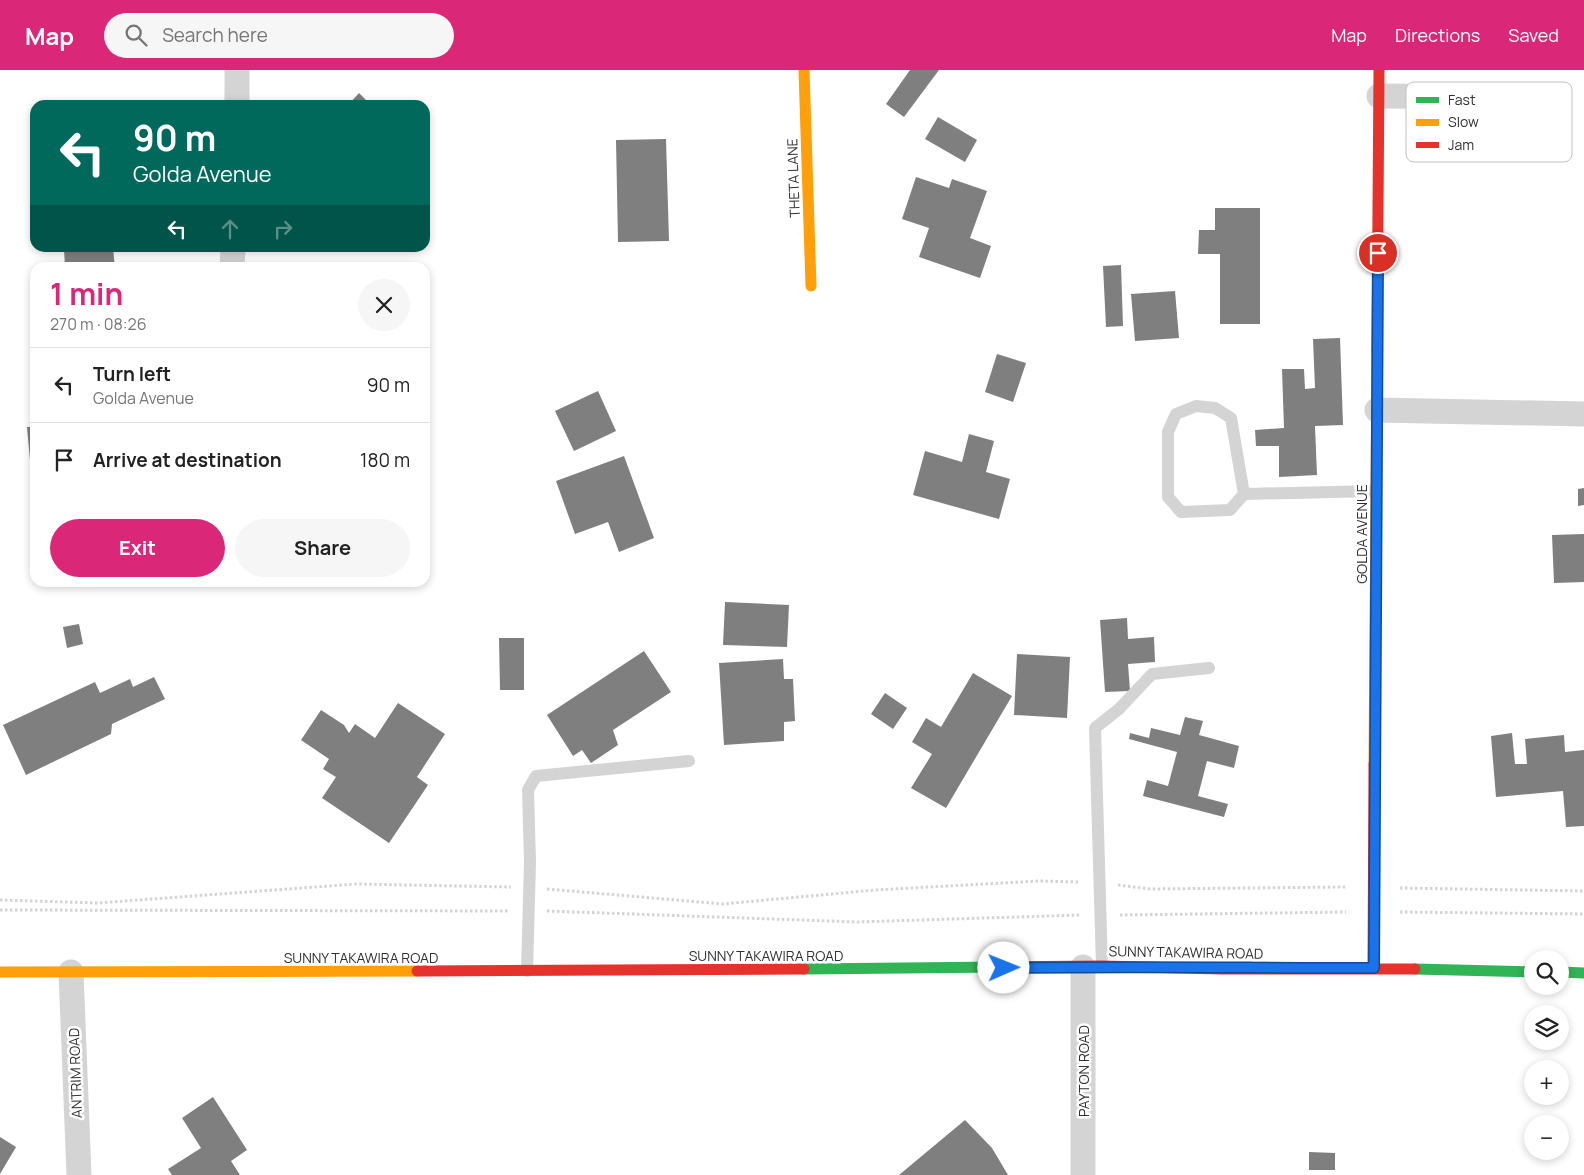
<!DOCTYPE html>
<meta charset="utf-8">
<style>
body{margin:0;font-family:Manrope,sans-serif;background:#f6f6f6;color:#222;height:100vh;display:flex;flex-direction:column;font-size:19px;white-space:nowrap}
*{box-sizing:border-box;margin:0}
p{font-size:16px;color:#767676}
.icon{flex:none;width:28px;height:28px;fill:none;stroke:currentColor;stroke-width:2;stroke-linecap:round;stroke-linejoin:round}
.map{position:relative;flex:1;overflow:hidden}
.drawer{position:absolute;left:30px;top:192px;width:400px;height:325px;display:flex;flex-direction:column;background:#fff;border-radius:15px;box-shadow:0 2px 8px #0003}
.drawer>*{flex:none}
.top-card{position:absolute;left:30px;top:30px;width:400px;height:152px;border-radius:15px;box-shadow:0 2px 8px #0003;background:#00695c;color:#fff;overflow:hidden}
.fabs{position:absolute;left:1524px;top:880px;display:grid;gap:10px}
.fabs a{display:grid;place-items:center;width:45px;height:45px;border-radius:50%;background:#fff;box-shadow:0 2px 8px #0003;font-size:25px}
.pin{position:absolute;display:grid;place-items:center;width:42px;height:42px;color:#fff;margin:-21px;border:2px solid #fff;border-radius:50%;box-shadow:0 1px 5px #0007}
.me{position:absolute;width:55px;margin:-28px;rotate:89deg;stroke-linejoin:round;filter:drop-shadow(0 0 4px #0008)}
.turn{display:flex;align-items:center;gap:18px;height:105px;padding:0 20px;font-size:22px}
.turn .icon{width:65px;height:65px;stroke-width:2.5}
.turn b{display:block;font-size:35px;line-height:42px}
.lanes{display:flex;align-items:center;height:48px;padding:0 20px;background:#0003;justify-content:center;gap:25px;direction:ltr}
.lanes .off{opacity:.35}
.round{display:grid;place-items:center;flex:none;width:52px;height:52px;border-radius:26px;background:#f6f6f6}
.summary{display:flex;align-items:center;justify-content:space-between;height:85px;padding:0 20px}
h1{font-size:30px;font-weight:700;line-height:38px;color:#db2777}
.cta{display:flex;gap:10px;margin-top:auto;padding:10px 20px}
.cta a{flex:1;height:58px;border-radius:30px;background:#db2777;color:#fff;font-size:20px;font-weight:700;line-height:58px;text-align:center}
.cta a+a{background:#f6f6f6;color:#222}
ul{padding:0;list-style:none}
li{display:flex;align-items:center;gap:15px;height:75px;padding:0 20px;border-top:1px solid #e0e0e0}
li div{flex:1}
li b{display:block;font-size:19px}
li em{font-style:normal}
header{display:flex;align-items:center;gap:30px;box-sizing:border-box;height:70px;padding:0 25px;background:#db2777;color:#fff}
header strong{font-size:24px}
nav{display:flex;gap:28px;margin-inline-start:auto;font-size:18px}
.search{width:350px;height:45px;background:#f6f6f6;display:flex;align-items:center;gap:12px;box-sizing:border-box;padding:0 18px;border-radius:28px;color:#767676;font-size:19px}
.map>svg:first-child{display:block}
.building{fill:#7f7f7f}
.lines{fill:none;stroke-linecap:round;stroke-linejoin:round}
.path{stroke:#d4d4d4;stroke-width:3;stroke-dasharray:2.5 2.5;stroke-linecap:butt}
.lane{stroke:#d4d4d4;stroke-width:12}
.street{stroke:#d4d4d4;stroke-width:25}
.fast{stroke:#30b455;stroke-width:11}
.slow{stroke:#ff9f0a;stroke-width:11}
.jam{stroke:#e5322d;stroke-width:11}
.route-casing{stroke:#114b97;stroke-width:12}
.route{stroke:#1a73e8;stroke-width:9}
.labels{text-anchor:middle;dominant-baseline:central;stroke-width:5;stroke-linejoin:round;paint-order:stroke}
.street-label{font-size:14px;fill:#303030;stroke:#fff}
.key{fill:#fff;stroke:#c1c1c1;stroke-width:1}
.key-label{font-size:14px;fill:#303030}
</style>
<header>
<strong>Map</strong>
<div class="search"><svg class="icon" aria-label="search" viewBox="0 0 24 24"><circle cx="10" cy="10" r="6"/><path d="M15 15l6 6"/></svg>Search here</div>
<nav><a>Map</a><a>Directions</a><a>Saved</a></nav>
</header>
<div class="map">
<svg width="1584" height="1105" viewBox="0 0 1584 1105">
<rect width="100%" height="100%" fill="#fff"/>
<!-- building -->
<g class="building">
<polygon points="910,0 939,0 904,47 886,34"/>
<polygon points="359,23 371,35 348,35"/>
<polygon points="938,47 977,70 965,92 925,69"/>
<polygon points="666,69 669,171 618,172 616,70"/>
<polygon points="916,107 949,118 952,109 987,121 970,168 991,176 980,208 919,187 929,158 902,149"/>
<polygon points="1215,138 1260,138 1260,254 1220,254 1220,184 1198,184 1199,160 1215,160"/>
<polygon points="64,178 113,178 115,198 65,198"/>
<polygon points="1121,195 1123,256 1106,257 1103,196"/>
<polygon points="1175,221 1179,268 1135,271 1131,224"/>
<polygon points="1340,268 1343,355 1315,356 1317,405 1279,407 1279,376 1256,376 1255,360 1284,358 1282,299 1304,299 1305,319 1315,318 1313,269"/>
<polygon points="997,284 1026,293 1013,332 985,322"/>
<polygon points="598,321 616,361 574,381 555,341"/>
<polygon points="425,337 430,338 425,352"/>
<polygon points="27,357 35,357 35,434 34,434"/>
<polygon points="969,364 994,371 986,402 1010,409 999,449 913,425 925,381 962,392"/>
<polygon points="624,386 654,468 619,482 608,452 575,464 556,411"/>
<polygon points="1584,418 1584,435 1578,436 1578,419"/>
<polygon points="1584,464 1584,512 1554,513 1552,465"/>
<polygon points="725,532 789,535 787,577 723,575"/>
<polygon points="1127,548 1128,569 1154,567 1155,592 1128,594 1130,621 1105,622 1100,550"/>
<polygon points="79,554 83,574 67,578 63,557"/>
<polygon points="499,568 524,568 524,620 500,620"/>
<polygon points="644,581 671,622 613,660 618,675 591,693 582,680 573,686 547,645"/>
<polygon points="1017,584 1070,587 1067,648 1014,645"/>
<polygon points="783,589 784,609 793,609 795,651 784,652 784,671 724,675 719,593"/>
<polygon points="973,603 1012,626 946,738 911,718 932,684 912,672 926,648 941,657"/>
<polygon points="154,607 165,629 112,654 111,664 26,705 3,655 95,612 100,623 130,609 133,617"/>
<polygon points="885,623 907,638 893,659 871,644"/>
<polygon points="398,633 445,664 417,707 428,715 389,773 322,728 336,707 323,699 329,689 301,670 321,640 344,655 349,663 355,654 375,668"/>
<polygon points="1185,647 1203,651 1199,665 1239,676 1234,698 1207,691 1198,726 1228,734 1224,747 1143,726 1147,710 1168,716 1177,682 1129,669 1130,663 1149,668 1151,658 1180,665"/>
<polygon points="1512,663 1515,694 1527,694 1525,669 1564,665 1565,682 1584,680 1584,756 1566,757 1563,721 1496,727 1491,666"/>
<polygon points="213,1027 247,1080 231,1091 240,1105 172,1105 168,1099 201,1078 182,1048"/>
<polygon points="965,1050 992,1078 1008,1105 899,1105"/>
<polygon points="0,1067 16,1077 0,1104"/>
<polygon points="1309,1082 1335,1083 1335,1100 1309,1100"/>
</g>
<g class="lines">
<!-- path -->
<g class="path">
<polyline points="1118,815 1150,819 1346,817"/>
<polyline points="1400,818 1584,821"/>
<polyline points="547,819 723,834 875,820 1039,811 1079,812"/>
<polyline points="0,830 98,833 356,814 511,817"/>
<polyline points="0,840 509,841"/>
<polyline points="547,841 857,852 1081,845"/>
<polyline points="1400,842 1584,844"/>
<polyline points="1120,845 1346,842"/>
</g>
<!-- lane -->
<g class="lane">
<polygon points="1196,336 1215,338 1231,348 1244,424 1230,440 1181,442 1168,427 1168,362 1176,344"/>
<polyline points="1244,424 1376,421"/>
<polyline points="1102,896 1095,658 1119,639 1152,604 1209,598"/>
<polyline points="527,901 530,792 528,720 536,706 689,691"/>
</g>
<!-- street -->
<g class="street">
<polyline points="1379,26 1530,27"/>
<polyline points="237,35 237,0"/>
<polyline points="232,198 233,178"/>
<polyline points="1377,340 1584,344"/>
<polyline points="1083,897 1083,1105"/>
<polyline points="71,902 79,1105"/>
</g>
<!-- fast -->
<g class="fast">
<polyline points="804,899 1002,897"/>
<polyline points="1415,899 1532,902"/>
<polyline points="1560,902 1584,903"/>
</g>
<!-- slow -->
<g class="slow">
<polyline points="804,0 811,216"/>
<polyline points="1374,694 1377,281"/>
<polyline points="0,902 417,901"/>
</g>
<!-- jam -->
<g class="jam">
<polyline points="1377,281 1379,0"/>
<polyline points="1002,897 1102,896 1222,899 1415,899"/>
<polyline points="1373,898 1374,694"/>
<polyline points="417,901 804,899"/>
</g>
</g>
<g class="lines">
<defs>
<path id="route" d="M 1004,898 C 1127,896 1250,898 1374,898 L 1378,183"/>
</defs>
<!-- route casing -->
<use href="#route" class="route-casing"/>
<!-- route -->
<use href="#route" class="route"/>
</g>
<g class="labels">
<!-- street labels -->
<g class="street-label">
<text transform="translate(793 108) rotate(-92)">THETA LANE</text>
<text transform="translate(1361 464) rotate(-90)">GOLDA AVENUE</text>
<text transform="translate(1186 882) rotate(1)">SUNNY TAKAWIRA ROAD</text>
<text x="766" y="885">SUNNY TAKAWIRA ROAD</text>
<text x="361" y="887">SUNNY TAKAWIRA ROAD</text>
<text transform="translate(1083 1001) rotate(-90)">PAYTON ROAD</text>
<text transform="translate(75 1003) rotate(-92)">ANTRIM ROAD</text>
</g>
</g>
<!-- legend -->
<rect x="1406" y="12" width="166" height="80" rx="8" class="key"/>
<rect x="1416" y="27" width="23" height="6" fill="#30b455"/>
<rect x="1416" y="49" width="23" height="7" fill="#ff9f0a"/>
<rect x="1416" y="72" width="23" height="6" fill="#e5322d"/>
<g class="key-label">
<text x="1448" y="35">Fast</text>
<text x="1448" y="57">Slow</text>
<text x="1448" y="80">Jam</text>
</g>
</svg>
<div class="fabs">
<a><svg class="icon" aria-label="search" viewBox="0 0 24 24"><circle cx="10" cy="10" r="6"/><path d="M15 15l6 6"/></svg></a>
<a><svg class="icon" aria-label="layers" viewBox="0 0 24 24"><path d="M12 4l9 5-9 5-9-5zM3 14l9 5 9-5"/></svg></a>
<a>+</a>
<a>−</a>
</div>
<div class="pin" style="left:1378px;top:183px;background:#d93025"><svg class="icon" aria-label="arrive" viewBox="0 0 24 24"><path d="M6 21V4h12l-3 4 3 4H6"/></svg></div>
<svg class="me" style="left:1004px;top:898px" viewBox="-20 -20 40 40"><circle r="19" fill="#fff"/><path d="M0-13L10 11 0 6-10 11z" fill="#1a73e8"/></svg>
<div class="top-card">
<div class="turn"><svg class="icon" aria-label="left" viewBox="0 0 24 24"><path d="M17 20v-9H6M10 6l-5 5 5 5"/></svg><div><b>90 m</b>Golda Avenue</div></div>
<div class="lanes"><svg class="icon" aria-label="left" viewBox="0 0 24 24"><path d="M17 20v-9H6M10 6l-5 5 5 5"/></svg><svg class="icon off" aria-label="ahead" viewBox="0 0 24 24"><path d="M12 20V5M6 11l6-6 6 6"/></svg><svg class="icon off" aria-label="right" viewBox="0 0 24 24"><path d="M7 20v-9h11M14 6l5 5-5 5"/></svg></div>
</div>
<section class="drawer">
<div class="summary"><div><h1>1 min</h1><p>270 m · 08:26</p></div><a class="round"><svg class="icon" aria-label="close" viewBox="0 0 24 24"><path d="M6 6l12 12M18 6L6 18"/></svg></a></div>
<ul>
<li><svg class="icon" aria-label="left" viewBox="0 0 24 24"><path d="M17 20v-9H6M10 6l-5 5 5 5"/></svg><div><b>Turn left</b><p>Golda Avenue</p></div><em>90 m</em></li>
<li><svg class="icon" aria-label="arrive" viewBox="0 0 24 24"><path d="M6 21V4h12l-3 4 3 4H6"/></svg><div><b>Arrive at destination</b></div><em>180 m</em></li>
</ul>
<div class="cta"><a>Exit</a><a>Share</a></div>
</section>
</div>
